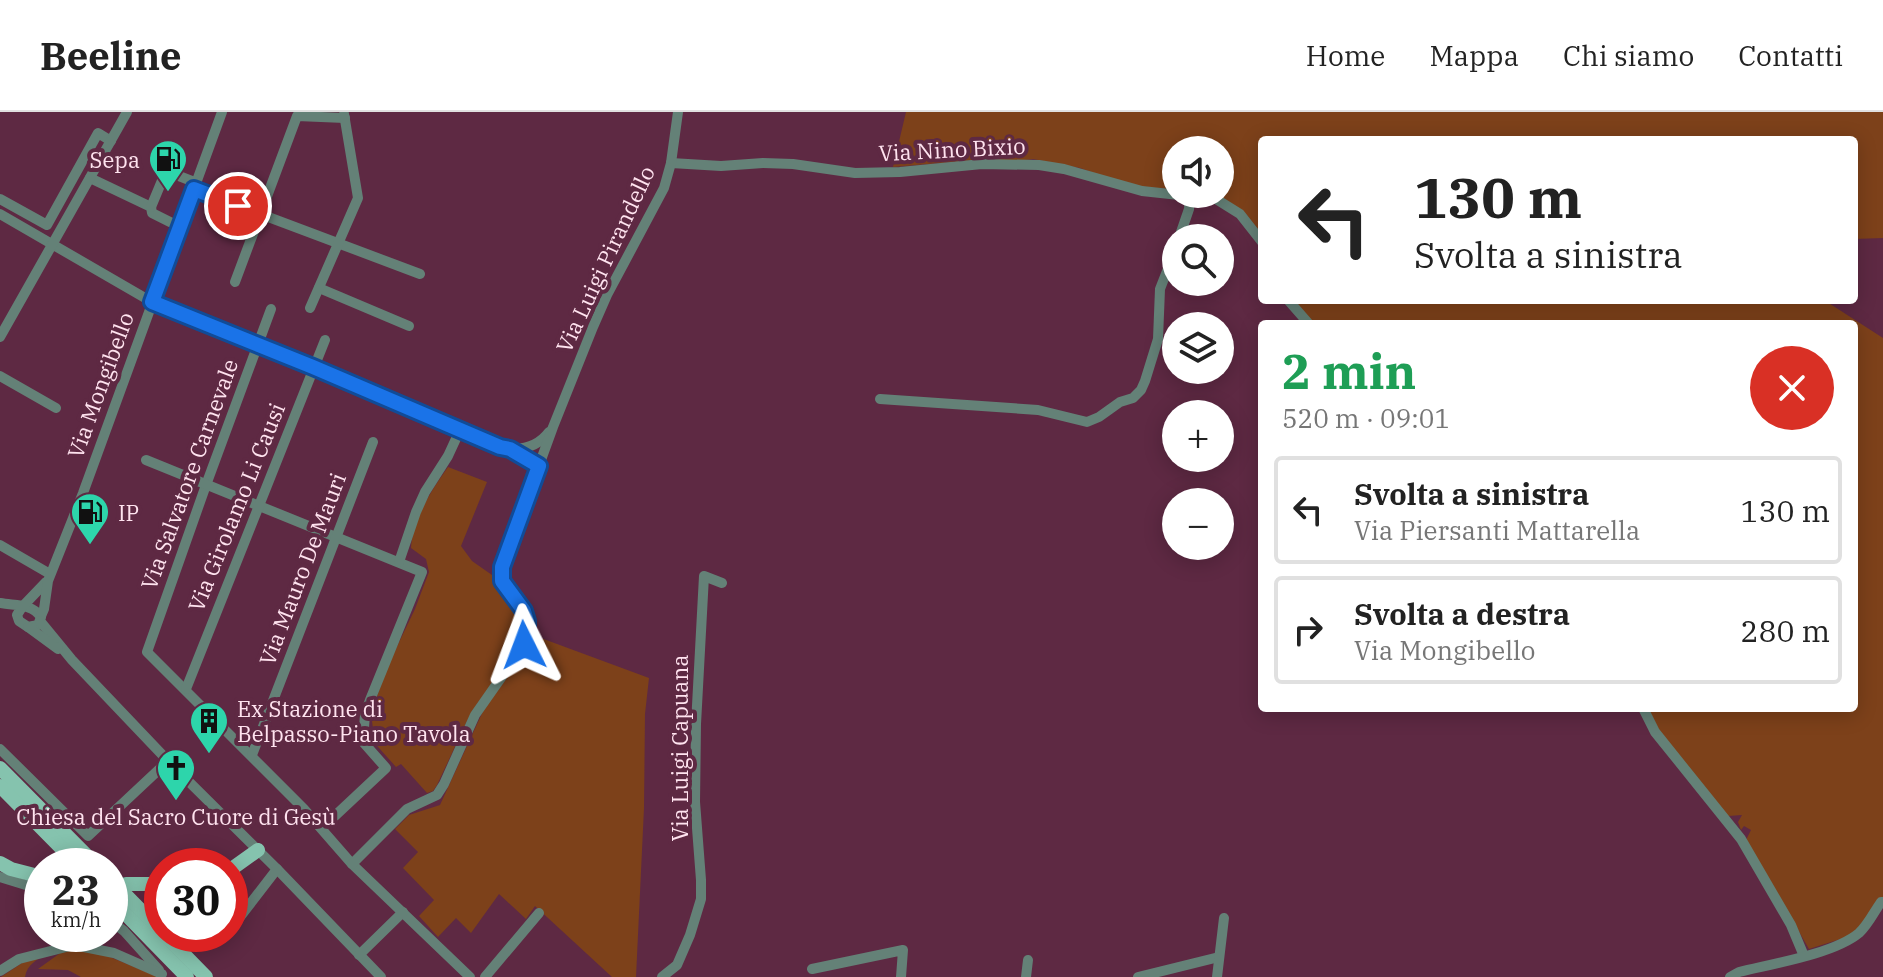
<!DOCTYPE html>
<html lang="it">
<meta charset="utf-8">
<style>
body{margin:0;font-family:"IBM Plex Serif",serif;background:#f6f6f6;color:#222;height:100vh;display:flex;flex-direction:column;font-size:30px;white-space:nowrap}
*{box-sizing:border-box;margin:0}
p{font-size:26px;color:#767676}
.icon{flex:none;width:44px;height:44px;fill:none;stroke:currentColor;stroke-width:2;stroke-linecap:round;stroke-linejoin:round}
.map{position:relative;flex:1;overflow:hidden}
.panel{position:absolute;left:1258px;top:208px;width:600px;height:392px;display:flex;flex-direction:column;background:#fff;border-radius:8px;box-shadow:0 4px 20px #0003}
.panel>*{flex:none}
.hud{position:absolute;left:1258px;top:24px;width:600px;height:168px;border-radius:8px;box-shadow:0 4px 20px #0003;background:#fff;color:#222;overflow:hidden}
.buttons{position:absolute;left:1162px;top:24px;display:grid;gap:16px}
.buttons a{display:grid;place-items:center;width:72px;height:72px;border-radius:50%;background:#fff;box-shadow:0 4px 20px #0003;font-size:40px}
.speed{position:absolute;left:24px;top:736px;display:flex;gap:16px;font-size:40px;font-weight:700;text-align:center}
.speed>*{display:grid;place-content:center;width:104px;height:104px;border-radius:50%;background:#fff;box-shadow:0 4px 20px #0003;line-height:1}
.speed small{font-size:20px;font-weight:400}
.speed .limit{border:12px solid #d22;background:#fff;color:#111}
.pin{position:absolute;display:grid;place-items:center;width:68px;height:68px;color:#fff;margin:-34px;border:4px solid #fff;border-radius:50%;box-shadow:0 2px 8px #0007}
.me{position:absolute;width:88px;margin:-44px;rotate:357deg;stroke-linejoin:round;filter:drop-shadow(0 0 6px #0008)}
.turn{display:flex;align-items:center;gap:28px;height:168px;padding:0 24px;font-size:36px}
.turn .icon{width:104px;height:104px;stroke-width:2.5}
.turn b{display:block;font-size:56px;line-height:68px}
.round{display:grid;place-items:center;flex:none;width:84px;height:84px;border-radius:42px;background:#f6f6f6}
.summary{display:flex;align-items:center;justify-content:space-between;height:136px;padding:0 24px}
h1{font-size:48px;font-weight:800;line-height:60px;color:#1e9e55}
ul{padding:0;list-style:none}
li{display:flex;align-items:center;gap:24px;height:108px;margin:0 16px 12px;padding:0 8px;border:4px solid #e0e0e0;border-radius:8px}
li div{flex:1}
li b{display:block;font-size:30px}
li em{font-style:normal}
header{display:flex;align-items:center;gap:48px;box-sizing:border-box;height:112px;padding:0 40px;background:#fff;border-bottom:2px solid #e0e0e0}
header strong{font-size:38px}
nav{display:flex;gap:44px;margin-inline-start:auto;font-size:28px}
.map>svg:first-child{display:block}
.green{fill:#7d411a}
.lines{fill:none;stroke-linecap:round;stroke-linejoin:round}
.minor{stroke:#648177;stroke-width:10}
.major{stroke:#85c3ae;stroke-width:14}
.route-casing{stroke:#114b97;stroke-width:20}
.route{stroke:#1a73e8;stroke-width:14}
.labels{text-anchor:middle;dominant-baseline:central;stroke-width:8;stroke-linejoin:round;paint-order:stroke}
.street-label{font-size:22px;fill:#ffe3ef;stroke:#5e2943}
.poi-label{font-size:22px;fill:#ffe3ef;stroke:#5e2943;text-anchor:start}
</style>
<header>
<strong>Beeline</strong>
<nav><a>Home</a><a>Mappa</a><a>Chi siamo</a><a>Contatti</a></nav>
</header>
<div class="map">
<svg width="1883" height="865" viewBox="0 0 1883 865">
<rect width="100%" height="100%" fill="#5e2943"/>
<!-- green -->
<g class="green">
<polygon points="906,0 1883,0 1883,126 1854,127 1854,28 1262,28 1262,123 1246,102 1217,82 1220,82 1220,38 1176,38 1176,78 1128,73 1080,56 1033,47 1018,49 986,47 893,55"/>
<polygon points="1294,188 1824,188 1883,226 1883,787 1858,816 1847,825 1809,837 1746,728 1751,718 1744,714 1741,718 1738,710 1742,703 1728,704 1658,619 1646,596 1854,596 1854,212 1313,212"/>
<path d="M 448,355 L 487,370 L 461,434 L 472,449 L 492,463 L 500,477 L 516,494 L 520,504 L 521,524 L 516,540 L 477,592 L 467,609 L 437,673 L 433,679 L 427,681 L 401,652 L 396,655 L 371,627 L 373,617 L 371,601 L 389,551 L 415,497 L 429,460 L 426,447 L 411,436 C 413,406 431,379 448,355 Z"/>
<polygon points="530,522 649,566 645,602 644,696 636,865 612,865 535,794 526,807 499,782 471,821 456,806 438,825 419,804 434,788 403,756 418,740 395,717 409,703 440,693 484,597 525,542 528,535"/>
<polygon points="69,838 100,841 159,865 81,865 68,858 38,857 63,839"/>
<path d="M 48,841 C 38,847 27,852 25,865 L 1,865 L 25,849 Z"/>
</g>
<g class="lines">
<!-- minor -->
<g class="minor">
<polyline points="671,51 721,54 763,51 793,52 855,61 900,60 982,52 1039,53 1064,57 1142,79 1216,87 1240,102 1262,130"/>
<polyline points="90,66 151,95 152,101 180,115"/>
<polyline points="194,77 420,162"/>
<polyline points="0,87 47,113 98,21 111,29"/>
<polyline points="151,95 166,59 197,71"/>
<path d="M 0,102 L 152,190 L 313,255 L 500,335 C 519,339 537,336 549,320"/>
<polyline points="1179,126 1189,97 1190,84"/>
<polyline points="235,170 297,4 345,6"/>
<polyline points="319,176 409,214"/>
<polyline points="1288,188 1309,212"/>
<polyline points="310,196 358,86 344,2"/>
<polyline points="271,197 206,373 147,540 304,697 352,752 470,865"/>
<polyline points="0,225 127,0"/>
<polyline points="0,264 56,296"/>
<polyline points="880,287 1038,298 1087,310 1099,305 1120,290 1133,286 1141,278 1145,269 1158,227 1160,177 1176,136"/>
<polyline points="510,337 539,354"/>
<polyline points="146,348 422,460 370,588 365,602 363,630 386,656 322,716"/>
<polyline points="0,433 50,462"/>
<polyline points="399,450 416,400 425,380 448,344 460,318"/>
<path d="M 0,491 C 15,494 31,491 41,505 L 38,513 L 28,515 L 19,509 L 17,503 L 22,495"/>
<polyline points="23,494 46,470"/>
<polyline points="41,504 44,497 48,469 83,381 222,0"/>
<polyline points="40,509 72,548 171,652 277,757 381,865"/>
<polyline points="28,515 58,537"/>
<polyline points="186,577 325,228"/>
<polyline points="1643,596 1655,620 1741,727 1791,813 1804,844"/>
<polyline points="0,637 88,724 168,649"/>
<polyline points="252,643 373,330"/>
<polyline points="352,752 407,697 437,683 444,672 475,603 524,533 527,509 524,499 502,469 502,455 553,315 593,215 607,183 664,76 671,51 678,0"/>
<polyline points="0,765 42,778"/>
<polyline points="110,808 124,819 159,858"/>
<polyline points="230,818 277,757"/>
<polyline points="359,843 403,800"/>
<polyline points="812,857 903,838 901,865"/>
<polyline points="0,859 19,847 74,833 114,841 162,862"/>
<polyline points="485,865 539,801"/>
<polyline points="662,865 677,853 690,823 701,787 701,768 695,690 696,612 704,464 722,471"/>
<polyline points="1026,865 1028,848"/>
<polyline points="1138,865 1219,845"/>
<polyline points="1217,865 1224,806"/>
<path d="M 1730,865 L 1739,860 C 1771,852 1834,842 1859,821 C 1868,813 1874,800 1881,790 L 1883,790"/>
</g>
<!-- major -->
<g class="major">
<polyline points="0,656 97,754"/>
<polyline points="0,674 79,754"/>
<polyline points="0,751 11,757 42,765"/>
<polyline points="230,758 258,738"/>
<polyline points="110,767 162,820"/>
<polyline points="126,772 162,772"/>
<polyline points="110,786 187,865"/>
<polyline points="164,822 206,865"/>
</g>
</g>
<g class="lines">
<defs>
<polyline id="route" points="238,94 194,77 152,190 313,255 500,335 510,337 539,354 502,455 502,469 524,499 527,509 527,521 524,533"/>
</defs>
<!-- route casing -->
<use href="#route" class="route-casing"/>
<!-- route -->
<use href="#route" class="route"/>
</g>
<!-- icons -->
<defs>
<symbol id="fuel-pin" viewBox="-11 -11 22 30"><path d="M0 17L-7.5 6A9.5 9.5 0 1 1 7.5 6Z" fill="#2dd5ab" stroke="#5e2943"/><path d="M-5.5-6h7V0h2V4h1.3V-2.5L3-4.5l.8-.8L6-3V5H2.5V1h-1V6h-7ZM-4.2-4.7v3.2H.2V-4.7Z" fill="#111"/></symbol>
<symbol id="building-pin" viewBox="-11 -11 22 30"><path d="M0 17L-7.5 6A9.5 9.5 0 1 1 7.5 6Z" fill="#2dd5ab" stroke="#5e2943"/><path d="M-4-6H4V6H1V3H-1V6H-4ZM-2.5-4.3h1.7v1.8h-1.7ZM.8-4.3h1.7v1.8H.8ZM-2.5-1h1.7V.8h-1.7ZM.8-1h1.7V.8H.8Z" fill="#111"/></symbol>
<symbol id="church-pin" viewBox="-11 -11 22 30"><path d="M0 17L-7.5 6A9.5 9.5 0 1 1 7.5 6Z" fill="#2dd5ab" stroke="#5e2943"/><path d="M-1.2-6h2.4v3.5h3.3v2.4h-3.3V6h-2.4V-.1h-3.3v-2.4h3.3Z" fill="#111"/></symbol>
</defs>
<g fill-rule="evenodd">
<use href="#fuel-pin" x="146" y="25" width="44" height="60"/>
<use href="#fuel-pin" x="68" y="378" width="44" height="60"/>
<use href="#building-pin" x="187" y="587" width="44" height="60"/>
<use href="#church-pin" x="154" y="634" width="44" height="60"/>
</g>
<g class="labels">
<!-- street labels -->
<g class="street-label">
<text transform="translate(952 37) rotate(-3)">Via Nino Bixio</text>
<text transform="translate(605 147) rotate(-65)">Via Luigi Pirandello</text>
<text transform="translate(100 273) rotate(-70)">Via Mongibello</text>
<text transform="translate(189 362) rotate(-70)">Via Salvatore Carnevale</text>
<text transform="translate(236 395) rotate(-68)">Via Girolamo Li Causi</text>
<text transform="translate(302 457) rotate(-69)">Via Mauro De Mauri</text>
<text transform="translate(679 636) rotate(-90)">Via Luigi Capuana</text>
</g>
<!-- poi labels -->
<g class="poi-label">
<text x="140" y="47" text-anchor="end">Sepa</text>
<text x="118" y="400">IP</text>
<text x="237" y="596">Ex Stazione di<tspan x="237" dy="25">Belpasso-Piano Tavola</tspan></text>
<text x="176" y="704" text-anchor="middle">Chiesa del Sacro Cuore di Gesù</text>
</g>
</g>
</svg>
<div class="buttons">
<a><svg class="icon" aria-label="sound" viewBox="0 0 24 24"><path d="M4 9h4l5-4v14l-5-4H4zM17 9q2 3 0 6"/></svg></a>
<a><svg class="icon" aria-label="search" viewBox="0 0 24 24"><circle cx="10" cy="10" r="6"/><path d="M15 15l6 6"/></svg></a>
<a><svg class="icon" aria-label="layers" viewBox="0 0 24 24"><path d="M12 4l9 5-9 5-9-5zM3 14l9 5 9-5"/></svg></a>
<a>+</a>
<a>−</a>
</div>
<div class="speed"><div>23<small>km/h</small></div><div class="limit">30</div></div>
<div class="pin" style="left:238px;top:94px;background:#d93025"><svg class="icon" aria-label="arrive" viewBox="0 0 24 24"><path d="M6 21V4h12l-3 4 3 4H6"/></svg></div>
<svg class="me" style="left:524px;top:533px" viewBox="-20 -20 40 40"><path d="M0-17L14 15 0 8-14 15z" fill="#1a73e8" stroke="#fff" stroke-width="4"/></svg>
<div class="hud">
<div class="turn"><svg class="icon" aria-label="left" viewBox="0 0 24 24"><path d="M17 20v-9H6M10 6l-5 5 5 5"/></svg><div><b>130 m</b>Svolta a sinistra</div></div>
</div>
<section class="panel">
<div class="summary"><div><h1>2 min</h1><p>520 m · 09:01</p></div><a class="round" style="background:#d93025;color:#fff"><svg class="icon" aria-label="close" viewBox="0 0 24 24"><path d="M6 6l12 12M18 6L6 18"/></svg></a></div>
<ul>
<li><svg class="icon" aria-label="left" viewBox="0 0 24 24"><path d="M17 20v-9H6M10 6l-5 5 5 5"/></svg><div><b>Svolta a sinistra</b><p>Via Piersanti Mattarella</p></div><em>130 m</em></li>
<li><svg class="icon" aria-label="right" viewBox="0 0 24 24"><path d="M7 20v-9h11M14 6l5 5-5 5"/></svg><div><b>Svolta a destra</b><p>Via Mongibello</p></div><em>280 m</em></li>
</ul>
</section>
</div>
